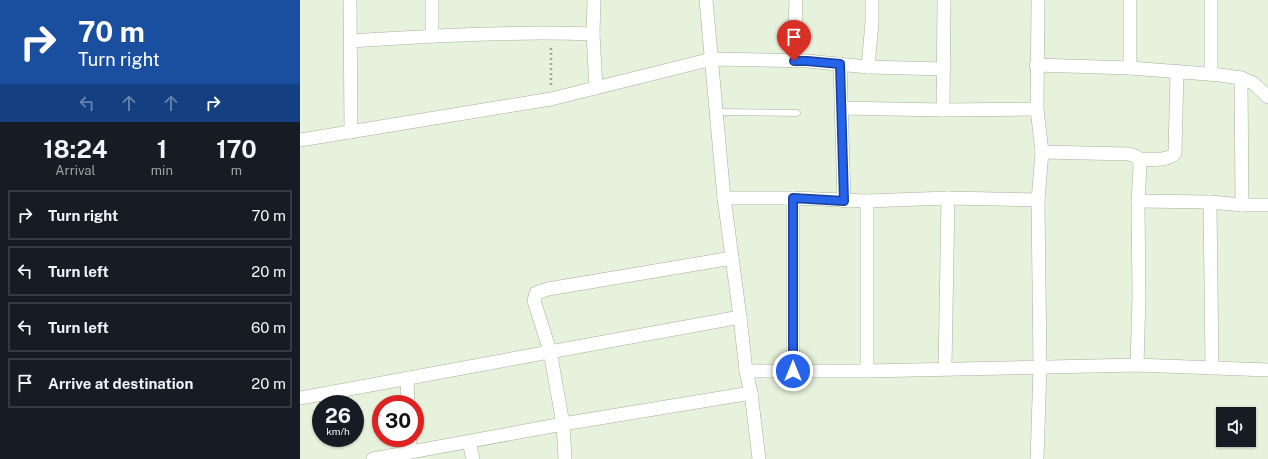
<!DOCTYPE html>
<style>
body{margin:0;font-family:"Public Sans",sans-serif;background:#20242c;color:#f1f3f6;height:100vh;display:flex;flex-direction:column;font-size:15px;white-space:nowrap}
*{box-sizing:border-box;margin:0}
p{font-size:13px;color:#9ea1a6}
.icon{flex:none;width:22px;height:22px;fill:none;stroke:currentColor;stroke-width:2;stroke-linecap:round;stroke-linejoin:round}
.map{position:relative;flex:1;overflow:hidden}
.drawer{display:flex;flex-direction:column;background:#171b24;width:300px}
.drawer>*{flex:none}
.top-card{background:#1a4fa0;color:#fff;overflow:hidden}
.controls{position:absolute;left:916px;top:407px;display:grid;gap:8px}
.controls a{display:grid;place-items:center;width:40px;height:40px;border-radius:0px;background:#171b24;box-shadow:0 1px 3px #0004;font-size:20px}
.speed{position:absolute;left:12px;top:395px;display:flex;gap:8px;font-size:20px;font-weight:700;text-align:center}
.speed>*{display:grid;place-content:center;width:52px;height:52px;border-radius:50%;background:#171b24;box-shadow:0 1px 3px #0004;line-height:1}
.speed small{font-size:10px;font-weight:400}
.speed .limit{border:6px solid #d22;background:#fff;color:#111}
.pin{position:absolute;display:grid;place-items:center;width:34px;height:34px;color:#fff;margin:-41px -17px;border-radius:50% 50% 50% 0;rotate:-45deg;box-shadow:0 0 4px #0007}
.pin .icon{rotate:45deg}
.me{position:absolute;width:44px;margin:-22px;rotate:0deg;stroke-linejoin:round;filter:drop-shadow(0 0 3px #0008)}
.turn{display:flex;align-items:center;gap:14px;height:84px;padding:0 12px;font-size:18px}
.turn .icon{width:52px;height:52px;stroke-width:2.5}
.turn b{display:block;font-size:28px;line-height:34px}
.lanes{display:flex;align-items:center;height:38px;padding:0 12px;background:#0003;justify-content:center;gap:20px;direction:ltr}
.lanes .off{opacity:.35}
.eta{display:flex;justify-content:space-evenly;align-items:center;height:68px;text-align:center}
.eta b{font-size:24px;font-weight:700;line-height:28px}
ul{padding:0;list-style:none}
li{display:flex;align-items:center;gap:12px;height:50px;margin:0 8px 6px;padding:0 4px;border:2px solid #363941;border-radius:0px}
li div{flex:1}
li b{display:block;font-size:15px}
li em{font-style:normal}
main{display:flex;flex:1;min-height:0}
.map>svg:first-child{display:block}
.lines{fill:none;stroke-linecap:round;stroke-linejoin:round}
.service-casing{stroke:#a5b09c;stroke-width:7}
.minor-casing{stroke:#a5b09c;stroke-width:14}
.path{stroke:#9ea797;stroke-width:2.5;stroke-dasharray:2 3;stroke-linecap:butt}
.service{stroke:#fff;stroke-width:6}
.minor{stroke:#fff;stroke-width:13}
.route-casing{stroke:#184099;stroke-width:10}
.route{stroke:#2563eb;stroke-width:7}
</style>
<main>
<section class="drawer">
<div class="top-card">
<div class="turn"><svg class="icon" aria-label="right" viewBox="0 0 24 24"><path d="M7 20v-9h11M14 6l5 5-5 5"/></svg><div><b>70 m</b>Turn right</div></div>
<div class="lanes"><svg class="icon off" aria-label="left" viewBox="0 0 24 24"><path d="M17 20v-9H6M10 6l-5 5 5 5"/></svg><svg class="icon off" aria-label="ahead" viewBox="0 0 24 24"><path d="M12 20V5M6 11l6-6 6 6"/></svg><svg class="icon off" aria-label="ahead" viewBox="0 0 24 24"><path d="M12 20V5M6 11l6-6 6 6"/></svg><svg class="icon" aria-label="right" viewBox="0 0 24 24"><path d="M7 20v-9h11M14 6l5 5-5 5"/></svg></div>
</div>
<div class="eta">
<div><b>18:24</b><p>Arrival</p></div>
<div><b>1</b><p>min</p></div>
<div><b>170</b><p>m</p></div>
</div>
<ul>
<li><svg class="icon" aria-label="right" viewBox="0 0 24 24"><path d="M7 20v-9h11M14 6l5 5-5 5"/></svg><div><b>Turn right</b></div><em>70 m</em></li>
<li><svg class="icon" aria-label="left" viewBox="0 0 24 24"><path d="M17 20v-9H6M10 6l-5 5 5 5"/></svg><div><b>Turn left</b></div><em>20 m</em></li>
<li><svg class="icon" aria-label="left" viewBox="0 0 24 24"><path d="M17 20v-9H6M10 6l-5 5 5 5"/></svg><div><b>Turn left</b></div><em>60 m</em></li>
<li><svg class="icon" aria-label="arrive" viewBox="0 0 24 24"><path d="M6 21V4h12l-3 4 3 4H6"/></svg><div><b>Arrive at destination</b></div><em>20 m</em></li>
</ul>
</section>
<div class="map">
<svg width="968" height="459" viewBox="0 0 968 459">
<rect width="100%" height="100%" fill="#e7f2dd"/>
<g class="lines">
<defs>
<polyline id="service" points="417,112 497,113"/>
<g id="minor">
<polyline points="50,0 51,132"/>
<polyline points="132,0 132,36"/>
<polyline points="294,0 293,34 296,88"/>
<polyline points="406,0 424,198 440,317 446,371 451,393 459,459"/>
<polyline points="830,0 830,68"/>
<path d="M 50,41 C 131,36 212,31 293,34"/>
<polyline points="494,61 496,0"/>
<polyline points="540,64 544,201"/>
<polyline points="736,65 830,68 920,75 941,78 953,83 968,97"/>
<polyline points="568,67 572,22 572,0"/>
<polyline points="911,74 911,0"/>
<polyline points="941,78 942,205"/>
<polyline points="541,108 643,110 737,109"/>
<polyline points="643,110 644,0"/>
<polyline points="0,140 251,99 412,59 507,61 568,67 644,69"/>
<polyline points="742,152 829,154 835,156 839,159 840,166 838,201 839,297 837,365"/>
<path d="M 839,159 C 850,159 868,162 875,153 L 877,71"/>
<polyline points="424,198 493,198 567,201 648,198 738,200"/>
<polyline points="567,201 567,371"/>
<polyline points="838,201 910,202 942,205 968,205"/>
<polyline points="910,202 912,368"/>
<polyline points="645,368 648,198"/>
<polyline points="446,371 567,371 837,365 968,370"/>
<polyline points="493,371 493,198"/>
<polyline points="107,378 108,404"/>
<polyline points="0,398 440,317"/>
<polyline points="110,438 110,452"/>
<polyline points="169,442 173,459"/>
<polyline points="73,459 263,424 451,393"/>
<polyline points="265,459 263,424 250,351 234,301 236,293 248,289 432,258"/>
<polyline points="737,459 740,368 738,200 742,152 737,109 738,0"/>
</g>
</defs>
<!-- service casing -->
<use href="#service" class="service-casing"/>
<!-- minor casing -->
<use href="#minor" class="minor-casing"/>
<!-- path -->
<polyline class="path" points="251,48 251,85"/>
<!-- service -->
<use href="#service" class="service"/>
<!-- minor -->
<use href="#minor" class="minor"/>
</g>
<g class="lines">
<defs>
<polyline id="route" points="493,371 493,198 544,201 540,64 507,61 494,61"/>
</defs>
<!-- route casing -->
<use href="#route" class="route-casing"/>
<!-- route -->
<use href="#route" class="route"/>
</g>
</svg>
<div class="controls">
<a><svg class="icon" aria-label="sound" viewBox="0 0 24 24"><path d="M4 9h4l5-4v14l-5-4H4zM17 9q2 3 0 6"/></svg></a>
</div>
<div class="speed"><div>26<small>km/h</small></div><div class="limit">30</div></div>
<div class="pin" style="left:494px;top:61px;background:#d93025"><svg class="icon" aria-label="arrive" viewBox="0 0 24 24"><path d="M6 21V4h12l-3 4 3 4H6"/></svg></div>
<svg class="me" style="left:493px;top:371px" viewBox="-20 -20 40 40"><circle r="17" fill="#2563eb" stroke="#fff" stroke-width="3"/><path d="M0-11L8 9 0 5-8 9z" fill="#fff"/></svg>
</div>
</main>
